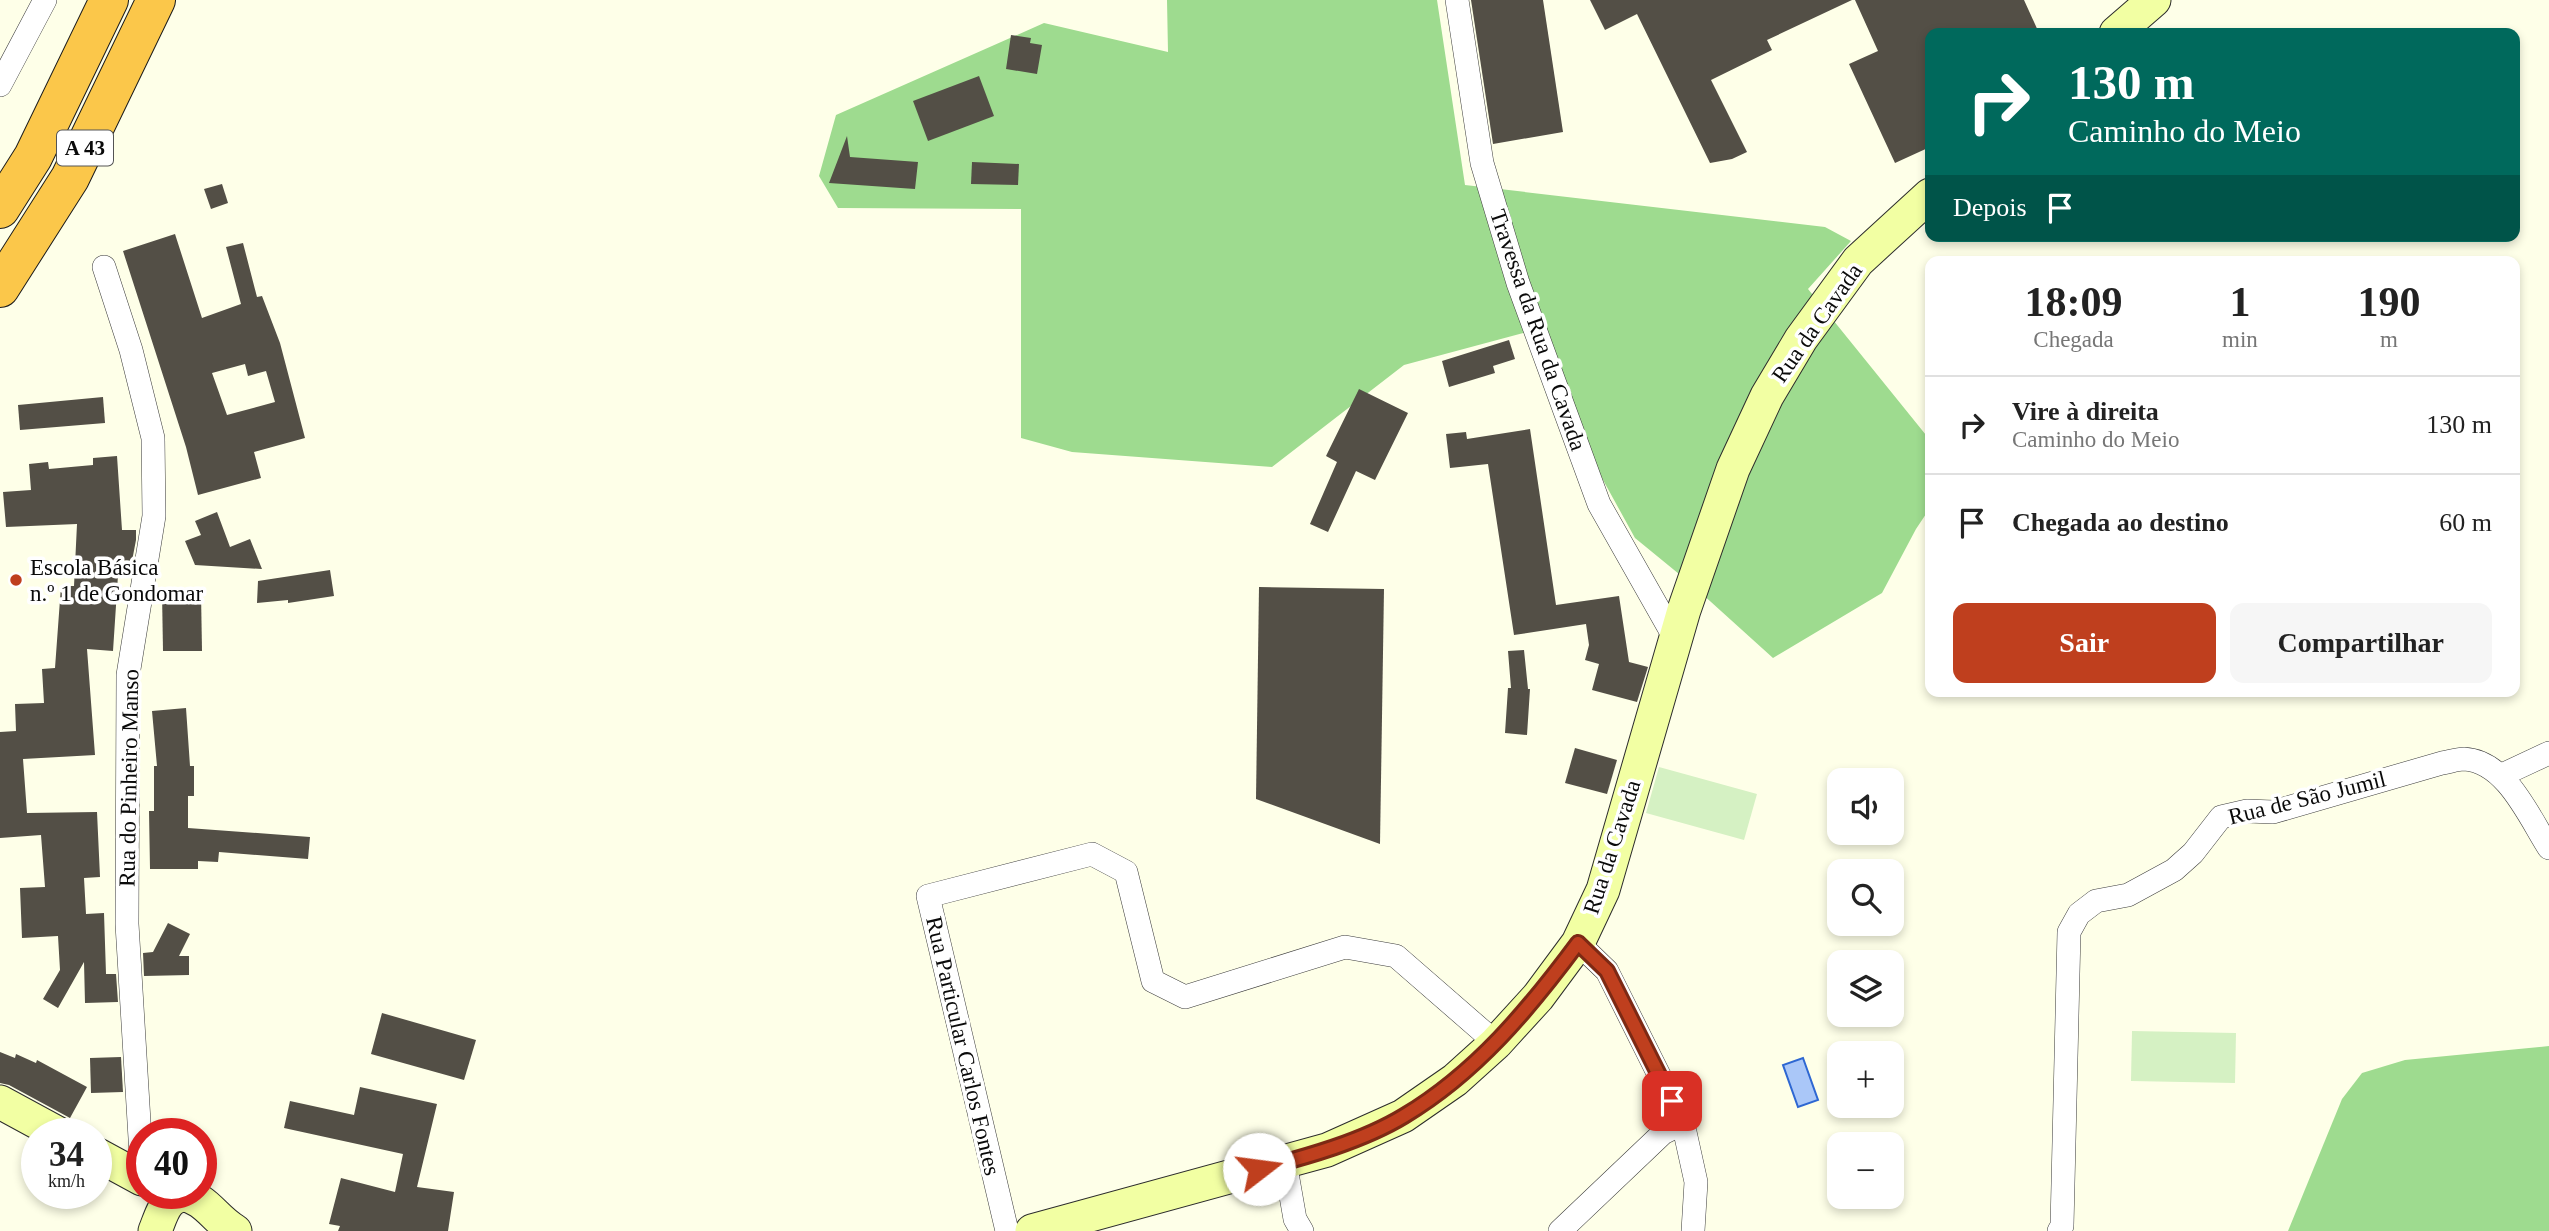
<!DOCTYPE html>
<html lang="pt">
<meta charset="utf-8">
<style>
body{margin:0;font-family:Georgia,serif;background:#f6f6f6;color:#222;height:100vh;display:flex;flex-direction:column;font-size:26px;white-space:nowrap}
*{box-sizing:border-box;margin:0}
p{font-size:23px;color:#767676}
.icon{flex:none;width:38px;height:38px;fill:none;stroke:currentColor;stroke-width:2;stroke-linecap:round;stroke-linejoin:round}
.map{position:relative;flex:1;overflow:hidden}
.drawer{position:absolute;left:1925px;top:256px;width:595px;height:441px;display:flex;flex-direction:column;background:#fff;border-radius:14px;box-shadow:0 4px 10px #0003}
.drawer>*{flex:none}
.banner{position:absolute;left:1925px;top:28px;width:595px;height:214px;border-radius:14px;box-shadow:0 4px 10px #0003;background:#00695c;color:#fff;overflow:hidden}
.buttons{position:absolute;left:1827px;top:768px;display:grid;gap:14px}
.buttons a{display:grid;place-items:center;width:77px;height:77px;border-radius:14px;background:#fff;box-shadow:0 4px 10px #0003;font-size:35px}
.speed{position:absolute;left:21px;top:1118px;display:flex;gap:14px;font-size:35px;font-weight:700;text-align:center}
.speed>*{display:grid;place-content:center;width:91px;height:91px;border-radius:50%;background:#fff;box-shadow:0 4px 10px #0003;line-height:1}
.speed small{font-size:18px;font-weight:400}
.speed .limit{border:10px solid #d22;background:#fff;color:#111}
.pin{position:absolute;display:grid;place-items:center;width:60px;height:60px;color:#fff;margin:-30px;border-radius:14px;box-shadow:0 4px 10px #0006}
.me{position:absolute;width:77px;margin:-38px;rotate:75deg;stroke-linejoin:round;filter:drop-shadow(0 0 5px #0008)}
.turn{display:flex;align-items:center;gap:24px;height:147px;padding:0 28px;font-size:32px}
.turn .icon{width:91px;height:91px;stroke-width:2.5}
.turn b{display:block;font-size:49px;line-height:60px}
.then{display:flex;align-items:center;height:66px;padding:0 28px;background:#0003;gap:14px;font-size:26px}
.eta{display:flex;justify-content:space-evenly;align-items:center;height:119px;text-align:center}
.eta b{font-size:42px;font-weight:600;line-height:49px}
.primary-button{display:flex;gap:14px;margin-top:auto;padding:14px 28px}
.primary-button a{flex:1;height:80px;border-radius:14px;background:#bf3f1e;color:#fff;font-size:28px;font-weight:600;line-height:80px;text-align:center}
.primary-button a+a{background:#f6f6f6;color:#222}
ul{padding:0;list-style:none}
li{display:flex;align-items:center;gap:21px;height:98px;padding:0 28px;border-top:2px solid #e0e0e0}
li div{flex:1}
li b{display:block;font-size:26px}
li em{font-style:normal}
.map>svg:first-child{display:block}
.forest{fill:#9edb8f}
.pitch{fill:#d5f1c3}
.water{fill:#aac7f8;stroke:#2e67d2;stroke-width:2}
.building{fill:#534f46;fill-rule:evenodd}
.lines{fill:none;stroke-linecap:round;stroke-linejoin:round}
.street-casing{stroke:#3d3d3d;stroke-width:24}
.secondary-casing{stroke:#2c2c2c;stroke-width:35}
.highway-casing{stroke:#1b1b1b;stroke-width:40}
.street{stroke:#fff;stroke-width:23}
.secondary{stroke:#f2ffa3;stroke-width:33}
.highway{stroke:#fbc74a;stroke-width:38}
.route-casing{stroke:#7c2914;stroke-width:18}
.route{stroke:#bf3f1e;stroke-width:12}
.poi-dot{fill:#bf3f1e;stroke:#fff;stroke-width:2.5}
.labels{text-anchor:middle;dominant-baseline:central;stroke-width:7;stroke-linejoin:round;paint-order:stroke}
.shield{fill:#fff;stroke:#545454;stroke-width:2}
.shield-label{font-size:21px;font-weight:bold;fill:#0a0a0a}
.street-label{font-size:23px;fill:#0a0a0a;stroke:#fff}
.poi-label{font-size:23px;fill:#0a0a0a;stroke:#fff;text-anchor:start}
</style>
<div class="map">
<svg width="2549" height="1231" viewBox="0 0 2549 1231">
<rect width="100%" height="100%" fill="#feffe8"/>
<!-- forest -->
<g class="forest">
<polygon points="1167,0 1437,0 1465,185 1825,227 1851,241 1808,289 1930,440 1930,508 1916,529 1882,593 1773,658 1690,583 1635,538 1570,420 1542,328 1404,365 1272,467 1072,452 1021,438 1021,209 838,208 819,176 836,115 1044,23 1168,52"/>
<polygon points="2549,1046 2549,1231 2288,1231 2342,1099 2362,1073 2405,1060"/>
</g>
<!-- pitch -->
<g class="pitch">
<polygon points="1659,767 1757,794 1744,840 1646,813"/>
<polygon points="2132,1031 2236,1033 2235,1083 2131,1081"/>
</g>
<!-- water -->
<polygon class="water" points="1803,1058 1818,1100 1798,1107 1783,1065"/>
<!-- building -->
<g class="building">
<polygon points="1471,0 1543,0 1563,132 1493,144"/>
<polygon points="1590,0 1852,0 1767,40 1772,50 1711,80 1747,152 1732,159 1710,163 1637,14 1605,30"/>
<polygon points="1855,0 2024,0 2039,33 1930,33 1930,147 1895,163 1849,64 1878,51"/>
<polygon points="1011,35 1031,38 1030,43 1042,45 1037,74 1006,69"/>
<polygon points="979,76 994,116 928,141 913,101"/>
<polygon points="847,136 850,157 918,162 915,189 829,183"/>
<polygon points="972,162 1019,164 1018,185 971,184"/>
<polygon points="222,184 228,203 211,209 204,189"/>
<path d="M 175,234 L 202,318 L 241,304 L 226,247 L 243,243 L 257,297 L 262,296 L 280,343 L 305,438 L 254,452 L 261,478 L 198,495 L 186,447 L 123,251 ZM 245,364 L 248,376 L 266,371 L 275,402 L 227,415 L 212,373 Z"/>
<polygon points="1509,340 1515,359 1493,366 1495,373 1449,387 1442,361"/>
<polygon points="1359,389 1408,413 1375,480 1356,471 1328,532 1310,524 1337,462 1326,456"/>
<polygon points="103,397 105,423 20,430 18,405"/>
<polygon points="1530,429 1556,605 1619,596 1629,662 1648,667 1637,702 1592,690 1599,664 1585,660 1589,645 1586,624 1514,635 1488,464 1450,468 1446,434 1466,432 1467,439"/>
<polygon points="117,456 122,530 136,530 136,540 132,561 119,560 113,651 87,649 95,755 23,759 27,813 97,812 100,877 84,878 86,914 104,913 106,974 116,974 118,1002 85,1003 84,962 58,1008 43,999 60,970 58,936 22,938 20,888 45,887 41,835 0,838 0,732 16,731 15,704 44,703 42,669 55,668 61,586 74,586 77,524 6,527 3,492 31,490 29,464 48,462 49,469 93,465 93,458"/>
<polygon points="217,512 230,547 250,539 262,569 195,565 185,541 201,535 195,521"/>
<polygon points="330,570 334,596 288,603 288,600 257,603 258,581"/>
<polygon points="1259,587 1384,589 1380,844 1256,799"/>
<polygon points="162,593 201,593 202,651 163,651"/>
<polygon points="1524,650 1528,689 1530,689 1527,735 1505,733 1508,688 1511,688 1508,651"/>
<polygon points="186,708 190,766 194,766 194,796 188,796 188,828 310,837 308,859 219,852 218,862 198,861 198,869 150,869 149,811 154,811 154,766 157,766 152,711"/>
<polygon points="1575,748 1617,760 1607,794 1565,783"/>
<polygon points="168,923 190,934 179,956 189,956 189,975 144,976 143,953 153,952"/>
<polygon points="382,1013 476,1040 464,1080 371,1054"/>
<polygon points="0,1052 15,1058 16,1054 36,1063 37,1060 87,1087 70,1118 9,1085 0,1083"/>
<polygon points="121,1057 123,1092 91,1093 90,1058"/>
<polygon points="360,1087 437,1104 417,1187 454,1192 448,1231 338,1231 340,1226 329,1224 341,1178 395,1192 403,1154 284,1128 290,1101 354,1115"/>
</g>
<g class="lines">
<defs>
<g id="street">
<polyline points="1457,0 1482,163 1518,283 1599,504 1676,640"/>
<polyline points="0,85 45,0"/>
<polyline points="104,267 131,350 153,438 154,516 128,675 127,924 142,1171"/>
<polyline points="2502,775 2549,753"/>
<polyline points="1578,943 1607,971 1683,1123 1696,1182 1693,1231"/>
<polyline points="1285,1162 1295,1219 1302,1231"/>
<polyline points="1007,1231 928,896 1092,854 1126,872 1153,981 1185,997 1345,947 1396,956 1496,1043"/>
<polyline points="1560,1231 1663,1133 1683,1123"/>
<path d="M 2059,1231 L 2062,1226 L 2069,932 L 2079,914 L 2096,901 L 2128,895 L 2174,870 L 2193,853 L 2221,817 L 2247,811 L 2273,812 L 2442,763 C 2449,762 2457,759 2464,759 C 2506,761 2529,817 2549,848"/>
</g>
<g id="secondary">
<polyline points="2116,33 2154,0"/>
<polyline points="0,1102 59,1134"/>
<polyline points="96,1154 142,1179"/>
<path d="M 180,1194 C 207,1198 213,1218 235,1231"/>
<path d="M 155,1231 C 163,1211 166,1193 192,1195"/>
<polyline points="1032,1231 1327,1150 1403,1116 1455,1080 1496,1043 1538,997 1578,943 1603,890 1684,610 1733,469 1767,396 1801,339 1858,261 1930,195"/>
</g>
<g id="highway">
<polyline points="0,209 33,157 109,0"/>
<polyline points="0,288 70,178 156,0"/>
</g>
</defs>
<!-- street casing -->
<use href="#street" class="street-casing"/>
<!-- secondary casing -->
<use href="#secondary" class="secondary-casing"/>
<!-- highway casing -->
<use href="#highway" class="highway-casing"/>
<!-- street -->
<use href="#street" class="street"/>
<!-- secondary -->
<use href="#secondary" class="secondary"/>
<!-- highway -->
<use href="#highway" class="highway"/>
</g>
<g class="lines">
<defs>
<path id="route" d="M 1259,1169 C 1306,1157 1363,1141 1404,1116 C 1476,1073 1529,1009 1578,943 L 1607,971 L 1672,1101"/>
</defs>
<!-- route casing -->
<use href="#route" class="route-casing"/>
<!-- route -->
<use href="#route" class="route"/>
</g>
<!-- markers -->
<circle class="poi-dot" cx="16" cy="580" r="7"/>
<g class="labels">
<!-- shield labels -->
<rect class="shield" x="57" y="130.5" width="56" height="35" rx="5"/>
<g class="shield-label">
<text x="85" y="148">A 43</text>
</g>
<!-- street labels -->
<g class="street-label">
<text transform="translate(1817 323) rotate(-55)">Rua da Cavada</text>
<text transform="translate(1538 330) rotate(71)">Travessa da Rua da Cavada</text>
<text transform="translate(129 778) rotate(-89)">Rua do Pinheiro Manso</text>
<text transform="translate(2307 798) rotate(-14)">Rua de São Jumil</text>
<text transform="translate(1612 847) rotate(-72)">Rua da Cavada</text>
<text transform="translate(963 1046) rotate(77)">Rua Particular Carlos Fontes</text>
</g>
<!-- poi labels -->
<g class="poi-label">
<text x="30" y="567">Escola Básica<tspan x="30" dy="26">n.º 1 de Gondomar</tspan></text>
</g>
</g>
</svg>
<div class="buttons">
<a><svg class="icon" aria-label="sound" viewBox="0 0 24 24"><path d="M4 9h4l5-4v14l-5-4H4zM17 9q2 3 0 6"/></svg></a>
<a><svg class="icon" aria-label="search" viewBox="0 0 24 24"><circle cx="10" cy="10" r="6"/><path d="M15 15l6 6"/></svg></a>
<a><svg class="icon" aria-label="layers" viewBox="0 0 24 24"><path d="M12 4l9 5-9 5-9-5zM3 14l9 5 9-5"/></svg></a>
<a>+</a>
<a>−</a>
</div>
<div class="speed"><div>34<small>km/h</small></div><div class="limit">40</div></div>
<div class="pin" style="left:1672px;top:1101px;background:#d93025"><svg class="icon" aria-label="arrive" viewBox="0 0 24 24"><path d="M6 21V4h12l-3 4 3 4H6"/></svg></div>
<svg class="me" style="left:1259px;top:1169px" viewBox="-20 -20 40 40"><circle r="19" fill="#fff"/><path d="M0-13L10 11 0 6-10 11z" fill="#bf3f1e"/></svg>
<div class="banner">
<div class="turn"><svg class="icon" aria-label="right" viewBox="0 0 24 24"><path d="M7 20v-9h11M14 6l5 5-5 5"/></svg><div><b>130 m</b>Caminho do Meio</div></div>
<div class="then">Depois<svg class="icon" aria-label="arrive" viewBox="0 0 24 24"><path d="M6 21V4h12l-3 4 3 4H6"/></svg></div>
</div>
<section class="drawer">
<div class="eta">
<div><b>18:09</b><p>Chegada</p></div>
<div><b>1</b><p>min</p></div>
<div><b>190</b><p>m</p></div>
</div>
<ul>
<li><svg class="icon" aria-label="right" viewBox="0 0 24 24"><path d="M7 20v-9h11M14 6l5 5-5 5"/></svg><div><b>Vire à direita</b><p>Caminho do Meio</p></div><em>130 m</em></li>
<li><svg class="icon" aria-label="arrive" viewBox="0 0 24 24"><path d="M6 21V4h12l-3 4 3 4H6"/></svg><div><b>Chegada ao destino</b></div><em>60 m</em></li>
</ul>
<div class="primary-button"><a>Sair</a><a>Compartilhar</a></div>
</section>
</div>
